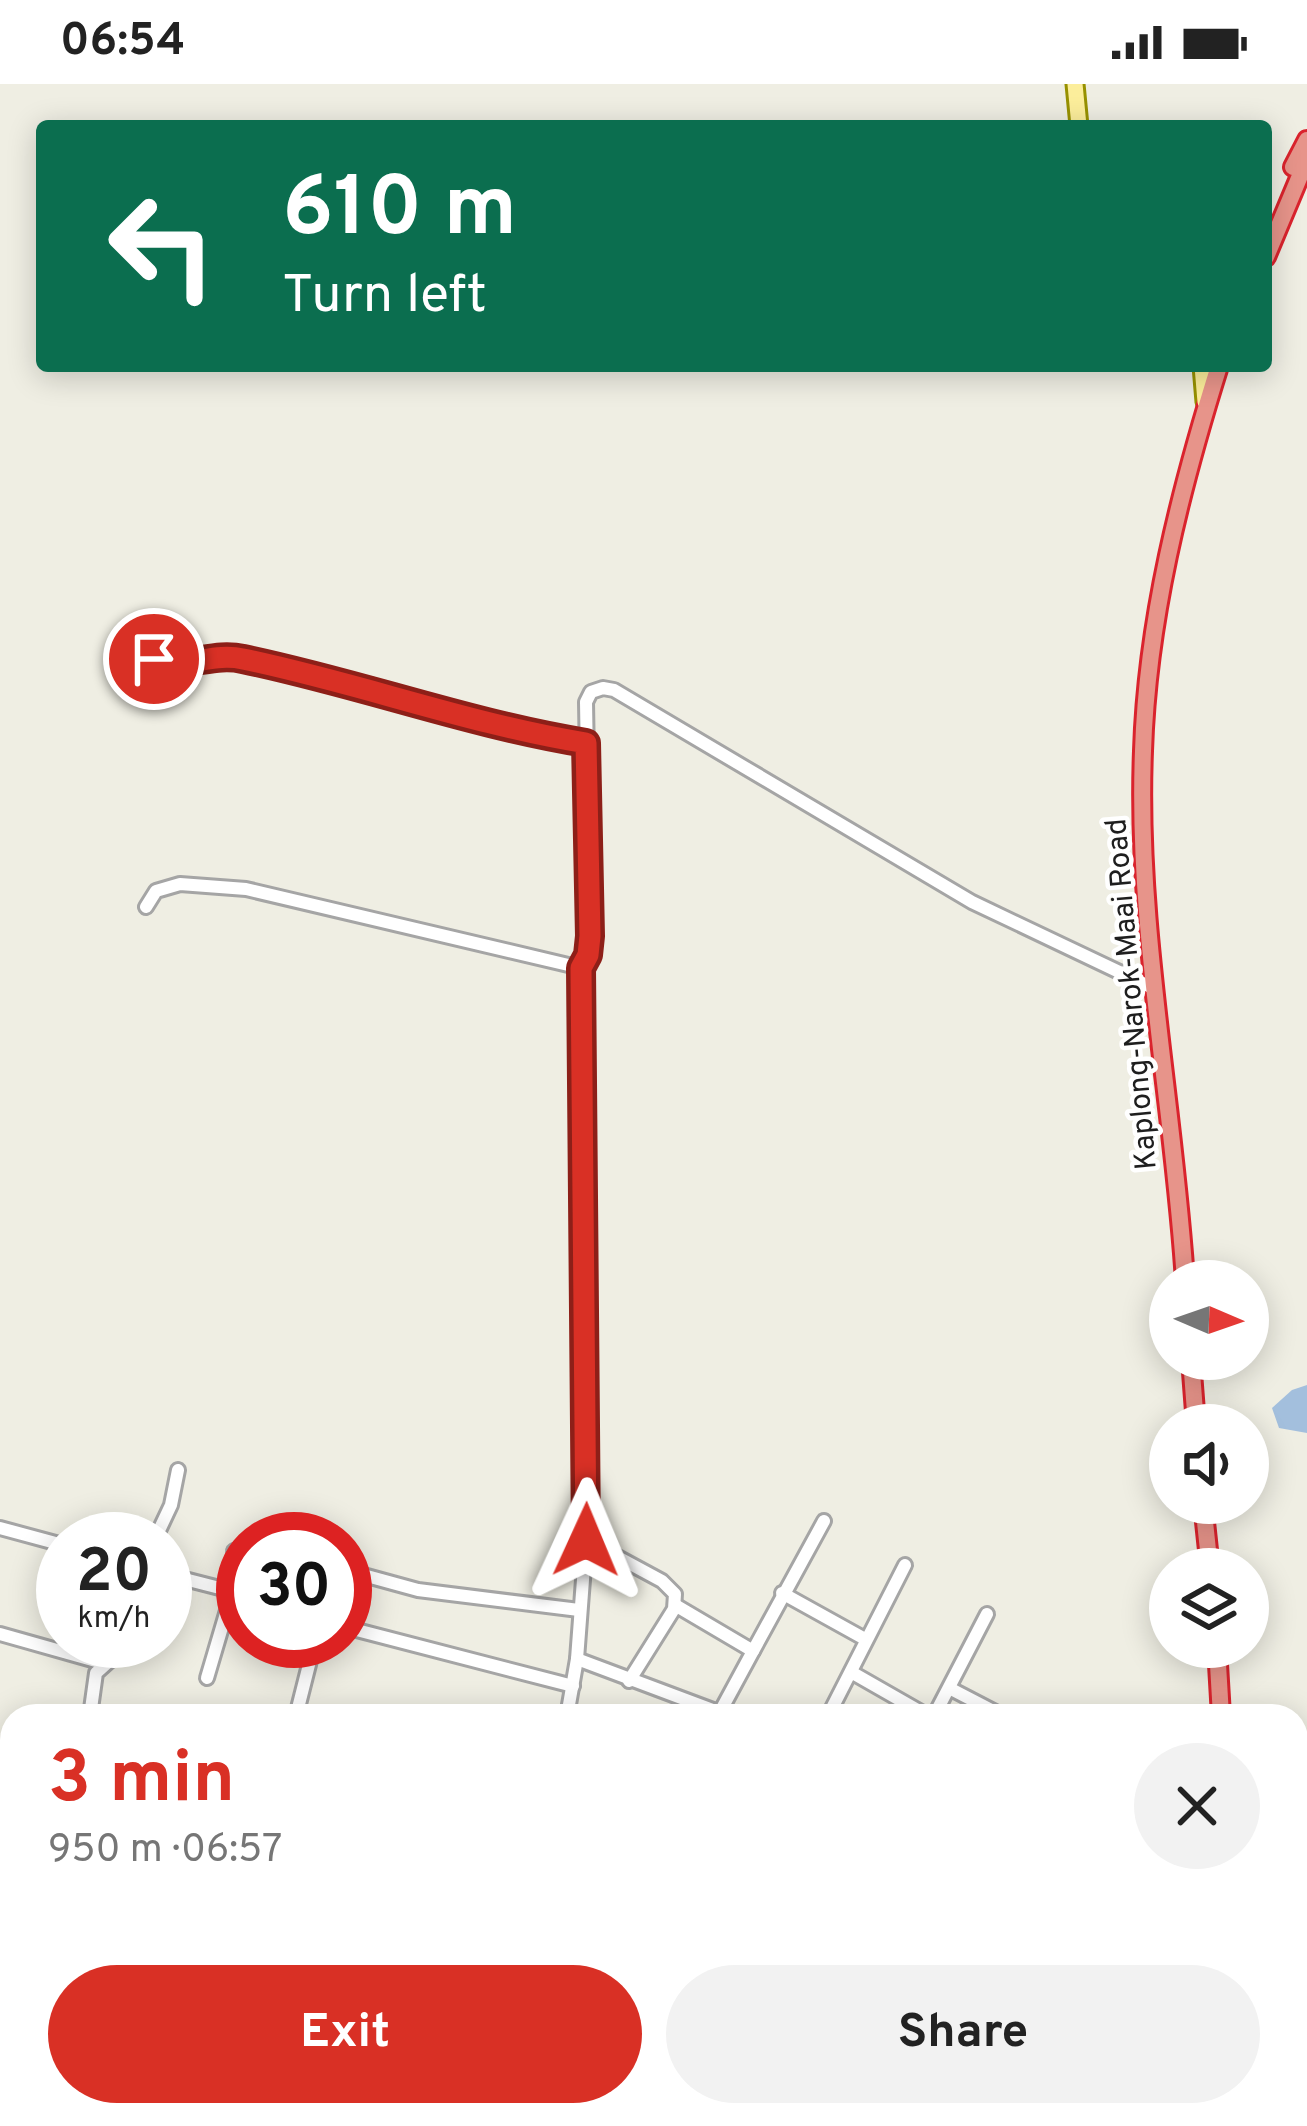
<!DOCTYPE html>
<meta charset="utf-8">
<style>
body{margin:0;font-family:Overpass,sans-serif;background:#f2f2f2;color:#222;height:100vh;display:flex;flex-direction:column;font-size:45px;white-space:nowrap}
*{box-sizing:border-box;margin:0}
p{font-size:39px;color:#767676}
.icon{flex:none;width:66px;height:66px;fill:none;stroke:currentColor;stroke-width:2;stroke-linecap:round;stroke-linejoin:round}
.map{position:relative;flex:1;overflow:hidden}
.details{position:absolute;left:0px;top:1620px;width:1308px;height:423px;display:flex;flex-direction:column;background:#fff;border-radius:36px 36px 0 0;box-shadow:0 6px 30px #0003}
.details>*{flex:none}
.guide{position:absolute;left:36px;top:36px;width:1236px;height:252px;border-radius:12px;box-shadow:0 6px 30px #0003;background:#0b6e4f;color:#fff;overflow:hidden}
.needle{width:78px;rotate:92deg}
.buttons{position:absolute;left:1149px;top:1176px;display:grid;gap:24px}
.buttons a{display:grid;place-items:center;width:120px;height:120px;border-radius:50%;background:#fff;box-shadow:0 6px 30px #0003;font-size:60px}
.speed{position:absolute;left:36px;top:1428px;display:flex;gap:24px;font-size:60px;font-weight:700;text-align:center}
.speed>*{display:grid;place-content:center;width:156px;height:156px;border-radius:50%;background:#fff;box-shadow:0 6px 30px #0003;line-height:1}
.speed small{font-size:30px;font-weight:400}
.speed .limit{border:18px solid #d22;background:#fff;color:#111}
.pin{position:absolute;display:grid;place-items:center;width:102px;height:102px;color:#fff;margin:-51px;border:6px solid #fff;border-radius:50%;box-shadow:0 3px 12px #0007}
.me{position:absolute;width:132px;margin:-66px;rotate:1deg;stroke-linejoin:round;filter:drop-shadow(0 0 9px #0008)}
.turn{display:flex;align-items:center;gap:42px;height:252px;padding:0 48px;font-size:54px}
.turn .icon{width:156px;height:156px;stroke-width:2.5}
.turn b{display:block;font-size:84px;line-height:102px}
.round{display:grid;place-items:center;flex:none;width:126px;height:126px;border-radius:63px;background:#f2f2f2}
.summary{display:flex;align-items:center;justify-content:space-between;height:204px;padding:0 48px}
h1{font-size:72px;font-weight:700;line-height:90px;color:#d93025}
.action{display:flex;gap:24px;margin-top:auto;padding:24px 48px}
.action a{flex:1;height:138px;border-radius:72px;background:#d93025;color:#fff;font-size:48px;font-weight:700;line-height:138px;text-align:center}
.action a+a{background:#f2f2f2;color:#222}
.status{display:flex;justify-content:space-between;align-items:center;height:84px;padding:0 60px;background:#fff;direction:ltr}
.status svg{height:33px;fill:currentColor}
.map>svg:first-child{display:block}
.water{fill:#a3bfdd}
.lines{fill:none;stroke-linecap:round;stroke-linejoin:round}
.minor-casing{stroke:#a5a5a5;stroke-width:18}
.major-casing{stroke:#979100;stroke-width:21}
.highway-casing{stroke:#da232d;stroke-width:22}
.minor{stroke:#fff;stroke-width:12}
.major{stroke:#fcee9b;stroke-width:15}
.highway{stroke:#e7948a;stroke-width:16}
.route-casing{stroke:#8d1f18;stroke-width:30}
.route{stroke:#d93025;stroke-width:21}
.labels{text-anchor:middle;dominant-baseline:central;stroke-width:9;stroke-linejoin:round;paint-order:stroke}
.street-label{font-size:30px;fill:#1e1e1e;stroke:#fff}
</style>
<div class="status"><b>06:54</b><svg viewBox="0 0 49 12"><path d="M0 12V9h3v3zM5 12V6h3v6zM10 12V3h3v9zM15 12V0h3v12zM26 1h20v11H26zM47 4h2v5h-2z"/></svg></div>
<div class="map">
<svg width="1307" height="2042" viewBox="0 0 1307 2042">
<rect width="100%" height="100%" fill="#efeee3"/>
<!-- water -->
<g class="water">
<polygon points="1307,1301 1307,1349 1279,1344 1272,1324 1292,1306"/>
<polygon points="893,2031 950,2031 964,2042 922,2042"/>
</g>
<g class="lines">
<defs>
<g id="minor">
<path d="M 134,587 L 154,575 C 186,587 211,568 243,575 C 359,599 469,640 586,660"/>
<polyline points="146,823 156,807 180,800 246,805 581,884 588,871 590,852 586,618 591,608 603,604 614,606 972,818 1155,905"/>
<polyline points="0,1444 63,1461"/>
<polyline points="155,1455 171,1421 178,1386"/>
<polyline points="586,1456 662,1497 675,1510 674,1525 629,1597"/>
<polyline points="234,1467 243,1469"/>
<polyline points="345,1486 418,1506 579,1526"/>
<polyline points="165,1490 243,1510"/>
<polyline points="782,1509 865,1555"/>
<polyline points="675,1521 753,1567 824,1437"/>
<polyline points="345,1543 573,1602"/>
<polyline points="0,1550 103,1579"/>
<polyline points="577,1575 729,1632"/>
<polyline points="851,1588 928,1632"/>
<polyline points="207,1594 233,1506"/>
<polyline points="951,1605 1003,1632"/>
<polyline points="720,1628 753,1567"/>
<polyline points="90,1632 96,1589 116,1571 120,1557"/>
<polyline points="296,1632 315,1557"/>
<polyline points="567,1632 577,1575 586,1456 581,884"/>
<polyline points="828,1632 905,1481"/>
<polyline points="934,1632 987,1530"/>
<polyline points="830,2031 850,2042"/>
<polyline points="498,2042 500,2031"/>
</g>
<g id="major">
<polyline points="1075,0 1079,42"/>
<polyline points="1202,282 1205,318"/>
</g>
<g id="highway">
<polyline points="1293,83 1307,56"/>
<polyline points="1266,173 1307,75"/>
<path d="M 1185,1197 C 1174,1021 1136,845 1143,667 C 1147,536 1180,407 1219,282"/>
<polyline points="1191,1275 1196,1341"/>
<polyline points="1203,1419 1210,1485"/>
<polyline points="1217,1563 1221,1632"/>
<polyline points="1238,2031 1239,2042"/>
</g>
</defs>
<!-- minor casing -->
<use href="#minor" class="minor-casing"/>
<!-- major casing -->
<use href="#major" class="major-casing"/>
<!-- highway casing -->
<use href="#highway" class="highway-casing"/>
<!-- minor -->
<use href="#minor" class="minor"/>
<!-- major -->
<use href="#major" class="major"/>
<!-- highway -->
<use href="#highway" class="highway"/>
</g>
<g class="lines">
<defs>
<path id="route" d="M 154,575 C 186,586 211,568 243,575 C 359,599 469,640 586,659 L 590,852 L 588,871 L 581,884 L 586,1456"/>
</defs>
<!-- route casing -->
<use href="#route" class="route-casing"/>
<!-- route -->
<use href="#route" class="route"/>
</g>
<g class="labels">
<!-- street labels -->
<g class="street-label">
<text transform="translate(1133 910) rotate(-95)">Kaplong-Narok-Maai Road</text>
</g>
</g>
</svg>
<div class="buttons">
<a><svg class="needle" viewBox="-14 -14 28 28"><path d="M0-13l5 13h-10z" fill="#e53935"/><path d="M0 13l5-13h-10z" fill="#767676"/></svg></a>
<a><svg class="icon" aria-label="sound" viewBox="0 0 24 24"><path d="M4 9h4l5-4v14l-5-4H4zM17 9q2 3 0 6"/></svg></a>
<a><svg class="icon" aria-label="layers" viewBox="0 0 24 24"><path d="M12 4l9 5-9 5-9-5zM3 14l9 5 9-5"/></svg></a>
</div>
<div class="speed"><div>20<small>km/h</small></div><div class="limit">30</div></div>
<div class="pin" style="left:154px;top:575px;background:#d93025"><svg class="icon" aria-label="arrive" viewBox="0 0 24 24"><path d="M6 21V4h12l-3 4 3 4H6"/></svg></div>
<svg class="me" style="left:586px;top:1456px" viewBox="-20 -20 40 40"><path d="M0-17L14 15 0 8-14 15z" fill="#d93025" stroke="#fff" stroke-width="4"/></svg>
<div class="guide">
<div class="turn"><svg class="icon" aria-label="left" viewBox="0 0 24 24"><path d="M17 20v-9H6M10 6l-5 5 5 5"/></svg><div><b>610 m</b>Turn left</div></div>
</div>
<section class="details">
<div class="summary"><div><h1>3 min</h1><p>950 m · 06:57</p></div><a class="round"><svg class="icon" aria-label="close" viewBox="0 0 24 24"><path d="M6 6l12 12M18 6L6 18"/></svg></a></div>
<div class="action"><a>Exit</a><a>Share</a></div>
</section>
</div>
